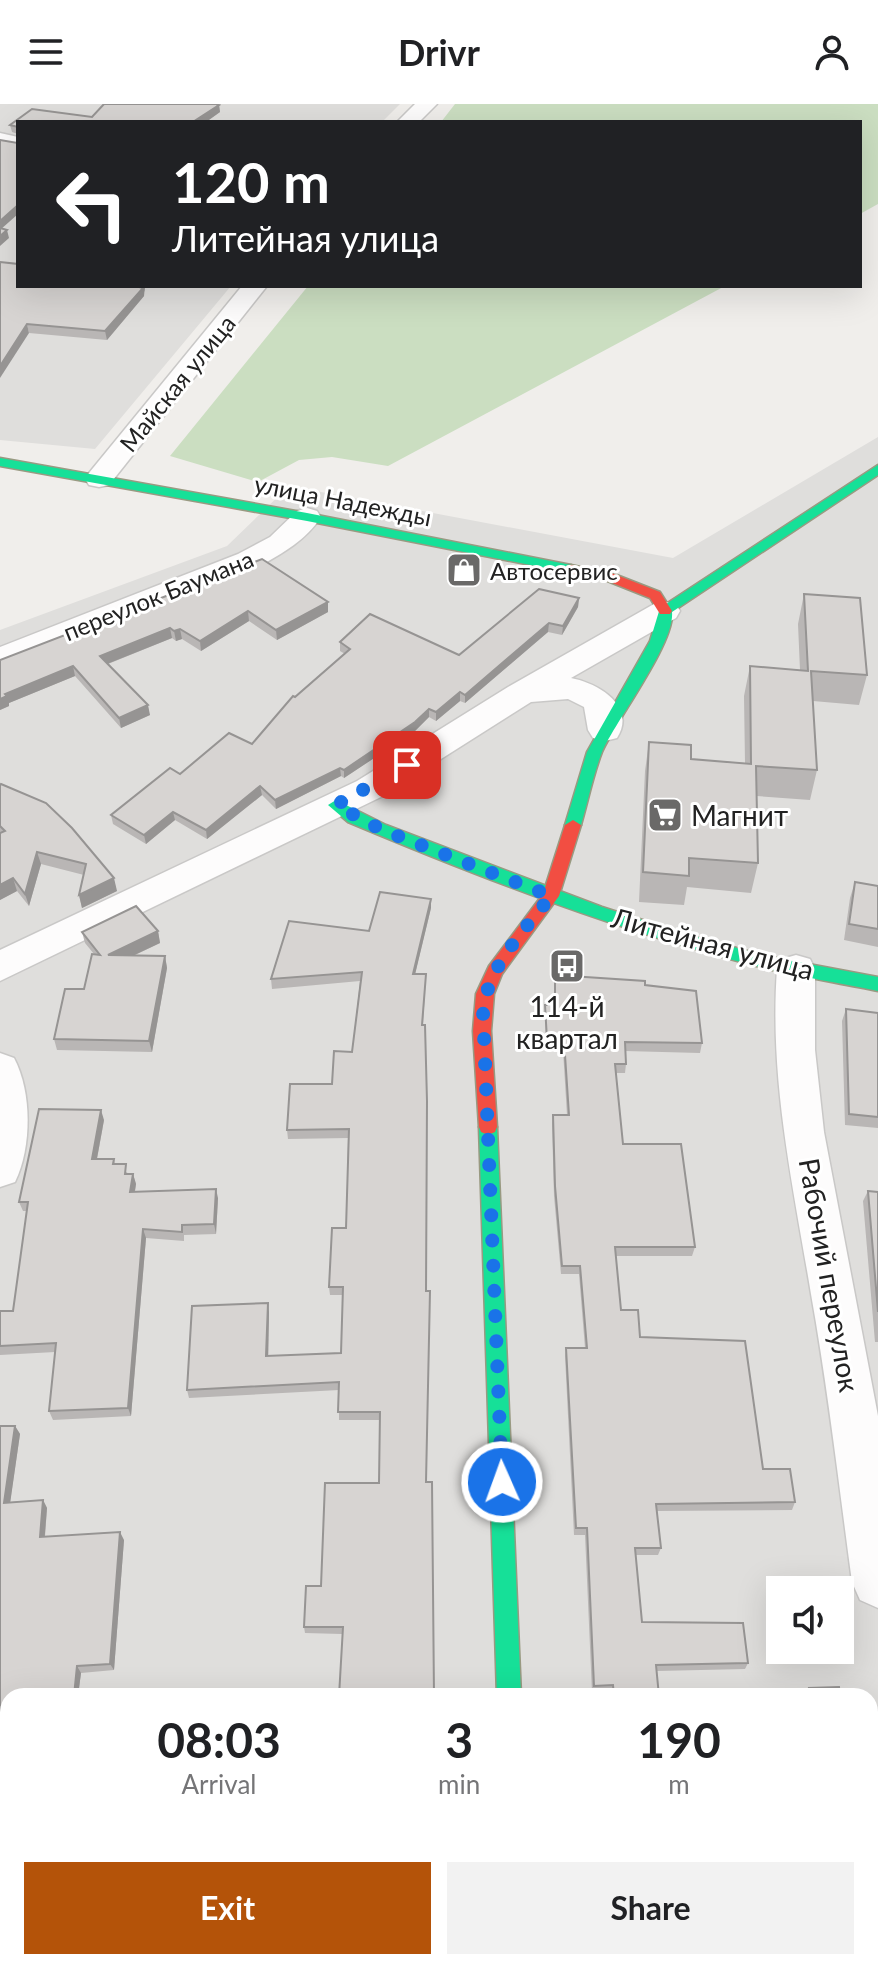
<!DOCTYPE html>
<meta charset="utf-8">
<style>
body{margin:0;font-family:Lato,sans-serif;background:#f2f2f2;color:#202124;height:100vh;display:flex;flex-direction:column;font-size:30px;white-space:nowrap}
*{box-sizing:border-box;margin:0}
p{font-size:26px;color:#757577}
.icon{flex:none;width:44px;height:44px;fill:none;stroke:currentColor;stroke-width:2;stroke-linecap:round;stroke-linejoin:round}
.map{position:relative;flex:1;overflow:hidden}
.sheet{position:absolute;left:0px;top:1584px;width:878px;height:282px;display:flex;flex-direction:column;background:#fff;border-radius:24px 24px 0 0;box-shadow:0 8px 32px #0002}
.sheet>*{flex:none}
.hud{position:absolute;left:16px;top:16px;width:846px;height:168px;border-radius:0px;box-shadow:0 8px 32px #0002;background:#202124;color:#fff;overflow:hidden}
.fabs{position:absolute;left:766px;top:1472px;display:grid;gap:16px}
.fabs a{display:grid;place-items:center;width:88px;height:88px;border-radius:0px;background:#fff;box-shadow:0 8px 32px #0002;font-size:40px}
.pin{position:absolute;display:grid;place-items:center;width:68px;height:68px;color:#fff;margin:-34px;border-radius:16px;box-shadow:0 4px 12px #0006}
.me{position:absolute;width:88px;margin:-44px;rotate:358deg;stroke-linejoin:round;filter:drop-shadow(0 0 6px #0008)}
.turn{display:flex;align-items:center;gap:28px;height:168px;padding:0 24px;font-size:36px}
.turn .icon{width:104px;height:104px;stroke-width:2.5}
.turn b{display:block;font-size:56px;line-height:68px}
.eta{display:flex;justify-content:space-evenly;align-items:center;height:136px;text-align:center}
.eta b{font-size:48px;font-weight:700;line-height:56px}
.action{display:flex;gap:16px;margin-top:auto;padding:16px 24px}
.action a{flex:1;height:92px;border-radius:0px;background:#b45309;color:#fff;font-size:32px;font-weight:700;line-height:92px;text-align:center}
.action a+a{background:#f2f2f2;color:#202124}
header{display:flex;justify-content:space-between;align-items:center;height:104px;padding:0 24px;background:#fff;font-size:36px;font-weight:700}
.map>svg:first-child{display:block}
.residential{fill:#dfdedc;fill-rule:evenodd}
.forest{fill:#cbdec1}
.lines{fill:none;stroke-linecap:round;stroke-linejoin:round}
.street-casing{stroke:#c9c8c7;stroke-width:3}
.fast-casing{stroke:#999a82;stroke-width:3}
.jam-casing{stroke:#999a82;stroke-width:3}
.street{fill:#fdfcfc;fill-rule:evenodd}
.fast{fill:#16e098;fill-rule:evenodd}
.jam{fill:#f24e42;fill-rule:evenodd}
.wall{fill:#b9b6b5}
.shaded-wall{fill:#969493}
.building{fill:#d7d4d2;stroke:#969493;stroke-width:2}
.route{stroke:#1a73e8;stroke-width:14;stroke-dasharray:0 25.2}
.labels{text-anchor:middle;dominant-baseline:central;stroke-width:6;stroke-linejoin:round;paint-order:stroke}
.far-street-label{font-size:24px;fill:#222;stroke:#fff}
.far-poi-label{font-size:24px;fill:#222;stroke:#fff;text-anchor:start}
.poi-label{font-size:28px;fill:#222;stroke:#fff;text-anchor:start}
.street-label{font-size:28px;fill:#222;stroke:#fff}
</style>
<header><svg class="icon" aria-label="menu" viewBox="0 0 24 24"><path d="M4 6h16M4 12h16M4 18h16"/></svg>Drivr<svg class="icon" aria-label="person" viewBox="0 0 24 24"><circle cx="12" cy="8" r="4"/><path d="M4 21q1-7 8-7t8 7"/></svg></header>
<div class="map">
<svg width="878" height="1865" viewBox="0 0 878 1865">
<rect width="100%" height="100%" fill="#f0eeeb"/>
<!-- residential -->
<g class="residential">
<polygon points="0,0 400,0 382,18 18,18 18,182 231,182 95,345 0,336"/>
<path d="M 878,333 L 878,1865 L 0,1865 L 0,526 L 227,442 L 289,382 L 673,454 ZM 780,1486 L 840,1486 L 840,1546 L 780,1546 ZM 8,1592 L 870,1592 L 870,1858 L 8,1858 Z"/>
</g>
<!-- forest -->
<g class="forest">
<polygon points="455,0 878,0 878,100 860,110 860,18 441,18"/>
<polygon points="308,182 725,182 388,362 332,353 299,356 258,378 170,352"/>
</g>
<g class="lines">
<defs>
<g id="street">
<polygon points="415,0 437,0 419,18 397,18"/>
<polygon points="0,29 18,33 18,45 0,41"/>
<polygon points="242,182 267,182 109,381 99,383 89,381 85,375 89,369"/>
<path d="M 307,404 L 317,407 L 321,413 C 306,436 283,449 260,462 L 0,564 L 0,543 L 238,450 L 270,433 L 297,407 Z"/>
<path d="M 665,498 L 676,500 L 680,507 L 676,514 L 571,574 C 598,579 637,602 617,634 L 605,637 L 593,634 L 588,626 L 584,603 L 568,595 L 531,598 L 381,693 L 0,877 L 0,846 L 357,677 L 508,583 L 654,500 Z"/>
<path d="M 796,851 L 810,855 L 815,865 L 815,946 L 824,1028 L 878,1312 L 878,1504 L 860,1496 L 852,1478 C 839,1382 828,1285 811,1190 C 793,1081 769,976 777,865 L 782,855 Z"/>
<path d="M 0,949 L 14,954 C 32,988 32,1043 15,1078 L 0,1083 Z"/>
<rect x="488" y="1858" width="60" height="7"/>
</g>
<g id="fast">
<polygon points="0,354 307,409 571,461 578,465 571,469 307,417 0,362"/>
<path d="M 878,361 L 878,371 L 672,508 C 675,539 616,616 602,648 C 593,671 588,697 581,721 L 573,726 L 567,725 L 565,721 L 587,648 L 650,537 L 660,504 Z"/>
<path d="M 336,696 L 386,721 L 602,803 L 686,830 L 766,852 L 878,873 L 878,887 C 840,879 801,873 764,864 C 624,829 481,774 348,718 L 328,701 Z"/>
<polygon points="488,1015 495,1018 497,1023 521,1592 497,1592 479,1023 481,1018"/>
</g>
<g id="jam">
<polygon points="571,461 614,470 660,488 672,507 670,510 660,510 650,494 605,476 566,468 566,462"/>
<polygon points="573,716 581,721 559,792 502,870 494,890 491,927 497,1023 495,1028 488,1031 481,1028 479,1023 473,927 476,890 489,862 543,790 565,721"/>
</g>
</defs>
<!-- street casing -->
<use href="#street" class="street-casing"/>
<!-- fast casing -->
<use href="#fast" class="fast-casing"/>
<!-- jam casing -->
<use href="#jam" class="jam-casing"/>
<!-- street -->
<use href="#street" class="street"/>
<!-- fast -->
<use href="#fast" class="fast"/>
<!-- jam -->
<use href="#jam" class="jam"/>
</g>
<!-- wall -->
<g class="wall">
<polygon points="104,0 216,0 219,1 220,8 206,18 18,18 18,30 12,28 10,21 32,5 92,13"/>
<polygon points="18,182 145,182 145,186 144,188 144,192 107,236 29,229"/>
<polygon points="262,455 328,508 277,536 249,517 201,547 182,535 176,537 172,534 108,560 150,611 121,624 75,572 9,599 9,602 0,606 0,556"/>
<polygon points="804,490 867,571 859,601 813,597 817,666 810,696 757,692 758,759 751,789 687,783 684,801 639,798 645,667 649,638 691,655 745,659 744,592 750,562 800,566 798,520"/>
<polygon points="579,494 578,503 562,531 548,528 465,599 460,597 436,617 429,613 415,627 344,674 341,672 276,705 262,691 207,735 175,716 146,740 113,720 111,711 180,670 252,640 295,593 345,550 340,547 340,538 459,551"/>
<polygon points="0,681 117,787 82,804 79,791 84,771 41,760 29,802 17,787 0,796"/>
<polygon points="855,778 878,782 878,843 844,836 850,794"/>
<polygon points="431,804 415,870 426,870 423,921 426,1187 342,1530 305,1529 304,1523 321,1482 379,1379 380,1316 339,1316 339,1286 189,1294 187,1286 269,1208 268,1252 341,1249 343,1191 330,1191 329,1183 346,1124 348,1034 288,1035 287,1026 332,980 352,948 360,877 272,885 271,875 369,827"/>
<polygon points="158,827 160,839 133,852 165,852 167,864 152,948 57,946 54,935 84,885 94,850 85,839 82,828"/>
<polygon points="555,871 645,881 702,939 700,949 625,947 626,960 625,969 616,969 623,1040 695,1143 692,1152 616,1152 621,1206 640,1233 763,1365 795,1398 792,1406 657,1407 661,1444 658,1451 636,1451 642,1518 748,1559 745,1565 657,1567 659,1592 612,1592 611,1587 592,1588 585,1431 574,1431 565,1252 566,1244 585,1244 579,1170 561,1170 554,1092 552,1020 553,1011 567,1011 563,946 546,945 545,901 554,901"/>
<polygon points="846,905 878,909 878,1024 845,1021 842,917"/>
<polygon points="104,1016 97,1055 114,1055 115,1060 129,1070 133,1070 136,1080 135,1088 218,1094 216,1130 184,1131 184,1137 146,1134 131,1312 53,1316 49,1307 55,1248 0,1251 0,1207 13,1207 27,1107 23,1107 19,1098"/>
<polygon points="868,1087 878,1088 878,1238 875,1238 863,1097"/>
<polygon points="0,1322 15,1322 20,1330 10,1398 43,1396 47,1404 45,1433 124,1436 114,1566 81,1569 78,1592 8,1592 8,1614 7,1614 0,1661"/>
</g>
<!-- shaded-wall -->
<g class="shaded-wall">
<polygon points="219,1 220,8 206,18 196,16"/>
<polygon points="18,101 18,110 0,126 0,117"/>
<polygon points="7,126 9,134 0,142 0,132"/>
<polygon points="140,182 145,182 144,192 107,236 105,227"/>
<polygon points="27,220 29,229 0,274 0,262"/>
<polygon points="579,494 578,503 562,531 563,522"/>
<polygon points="328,498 328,508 277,536 276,526"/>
<polygon points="248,507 249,517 201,547 200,537"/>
<polygon points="549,519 548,528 465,599 465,591"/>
<polygon points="170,524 172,534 102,562 100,552"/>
<polygon points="180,525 182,535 176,537 174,527"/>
<polygon points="73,562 75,572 9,599 9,602 0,606 0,595 5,590"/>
<polygon points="460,588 460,597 436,617 436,608"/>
<polygon points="148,601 150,611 121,624 119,614"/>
<polygon points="429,605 429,613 415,627 344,674 344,666"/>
<polygon points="340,664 341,672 276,705 275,696"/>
<polygon points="260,682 262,691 207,735 206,726"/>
<polygon points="173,708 175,716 146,740 144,731"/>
<polygon points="37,748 41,760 29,802 25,790"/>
<polygon points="13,774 17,787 0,796 0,781"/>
<polygon points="114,774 117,787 82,804 79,791"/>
<polygon points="431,795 431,804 413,879 413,870"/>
<polygon points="158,827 160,839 111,862 108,851"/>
<polygon points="165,852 167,864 152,948 149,937"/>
<polygon points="101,1006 104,1016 95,1065 92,1055"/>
<polygon points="133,1070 136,1080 133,1097 130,1088"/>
<polygon points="216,1085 218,1094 216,1130 214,1120"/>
<polygon points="143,1125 146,1134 131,1312 128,1304"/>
<polygon points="268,1199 269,1208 268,1261 266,1252"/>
<polygon points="15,1322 20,1330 9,1407 4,1399"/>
<polygon points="43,1396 47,1404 44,1441 40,1433"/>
<polygon points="120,1428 124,1436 114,1566 110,1560"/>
<polygon points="77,1562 81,1569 78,1592 74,1592"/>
<polygon points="2,1608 7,1614 0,1661 0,1620"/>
<polygon points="111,1858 115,1858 114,1865 110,1865"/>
</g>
<!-- building -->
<g class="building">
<polygon points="104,0 216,0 219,1 196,16 206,18 18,18 18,23 10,21 32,5 92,13"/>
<polygon points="0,36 18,39 18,101 0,117"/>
<polygon points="0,124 7,126 0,132"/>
<polygon points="0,158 18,160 18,182 140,182 139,183 143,184 105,227 27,220 0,262"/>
<polygon points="262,455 328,498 276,526 248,507 200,537 180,525 174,527 170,524 100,552 148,601 119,614 73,562 5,590 7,592 0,595 0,556"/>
<polygon points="539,485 579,494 563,522 549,519 465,591 460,588 436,608 429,605 415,618 344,666 340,664 275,696 260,682 206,726 173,708 144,731 111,711 170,664 180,670 229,629 252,640 293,592 295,593 350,545 340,538 370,510 459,551"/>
<polygon points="804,490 860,494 867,571 811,567 817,666 756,662 758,759 689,754 689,772 643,768 649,638 691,641 691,655 751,660 750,562 808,567"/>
<polygon points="1,680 46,699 72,724 114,774 79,791 86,760 37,748 25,790 13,774 0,781 0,729 5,727 0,722 0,681"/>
<polygon points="855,778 878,782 878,825 849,820"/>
<polygon points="380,788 431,795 413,870 426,870 422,921 425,921 427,997 426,1187 430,1187 426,1378 432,1378 434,1592 339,1592 343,1523 304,1523 306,1482 321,1482 325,1379 379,1379 380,1308 338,1308 339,1278 187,1286 192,1202 268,1199 266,1252 341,1249 343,1183 329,1183 332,1124 346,1124 349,1025 287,1026 290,980 332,980 334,947 352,948 362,868 271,875 289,817 369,827"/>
<polygon points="136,802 158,827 108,851 165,852 149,937 54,935 65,885 84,885 92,850 100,851 82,828"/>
<polygon points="555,871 645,877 645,881 696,887 702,939 625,938 626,960 615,960 623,1040 681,1040 695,1143 615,1143 621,1206 638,1206 640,1233 745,1237 763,1365 790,1365 795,1398 656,1400 661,1444 635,1444 642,1518 743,1519 748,1559 656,1561 659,1592 614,1592 613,1581 594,1582 587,1424 576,1424 566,1244 587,1244 580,1162 562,1162 555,1082 553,1011 569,1011 564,936 547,936 545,901 555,901"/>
<polygon points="846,905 878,909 878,1013 849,1010"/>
<polygon points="39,1005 101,1006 92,1055 114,1055 113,1060 126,1060 125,1070 133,1070 130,1088 216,1085 214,1120 182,1121 182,1128 143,1125 128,1304 49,1307 56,1239 0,1242 0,1207 13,1207 28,1098 19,1098"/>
<polygon points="868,1087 878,1088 878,1208"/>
<polygon points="0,1322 15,1322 4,1399 43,1396 40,1433 120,1428 110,1560 77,1562 74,1592 8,1592 8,1608 2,1608 0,1620"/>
<polygon points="839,1583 840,1592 810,1592 809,1584"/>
<polygon points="8,1801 8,1858 111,1858 110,1865 0,1865 0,1802"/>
<polygon points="175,1858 272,1858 272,1863 336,1861 336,1858 434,1858 434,1865 175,1865"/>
<polygon points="656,1858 800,1858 801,1865 656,1865"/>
</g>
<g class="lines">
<!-- route -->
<path class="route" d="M 407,661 L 336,701 L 380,725 L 551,792 C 524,827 488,862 483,907 L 502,1378"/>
</g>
<!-- icons -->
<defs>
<symbol id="shop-square" viewBox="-11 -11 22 22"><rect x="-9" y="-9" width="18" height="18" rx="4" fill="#6a6968" stroke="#fff"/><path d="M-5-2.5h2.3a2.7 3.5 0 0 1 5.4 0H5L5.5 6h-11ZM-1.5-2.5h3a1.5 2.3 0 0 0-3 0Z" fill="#fff"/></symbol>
<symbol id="supermarket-square" viewBox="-11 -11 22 22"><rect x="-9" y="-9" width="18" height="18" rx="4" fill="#6a6968" stroke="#fff"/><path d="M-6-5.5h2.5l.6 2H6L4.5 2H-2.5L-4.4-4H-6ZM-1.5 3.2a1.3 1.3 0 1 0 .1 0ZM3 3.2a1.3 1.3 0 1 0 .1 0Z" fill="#fff"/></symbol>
<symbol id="bus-square" viewBox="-11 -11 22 22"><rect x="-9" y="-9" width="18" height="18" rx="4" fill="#6a6968" stroke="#fff"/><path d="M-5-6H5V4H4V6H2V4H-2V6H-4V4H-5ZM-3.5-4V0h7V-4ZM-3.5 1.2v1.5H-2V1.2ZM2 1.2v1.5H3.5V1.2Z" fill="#fff"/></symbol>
</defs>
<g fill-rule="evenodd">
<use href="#shop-square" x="444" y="446" width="40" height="40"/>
<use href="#supermarket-square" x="645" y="691" width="40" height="40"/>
<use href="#bus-square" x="547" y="842" width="40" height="40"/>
</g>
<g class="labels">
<!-- far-street labels -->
<g class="far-street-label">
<text transform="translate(177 279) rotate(-51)">Майская улица</text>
<text transform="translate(343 396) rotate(11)">улица Надежды</text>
<text transform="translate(158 491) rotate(-22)">переулок Баумана</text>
</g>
<!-- far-poi labels -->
<g class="far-poi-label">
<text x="490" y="466">Автосервис</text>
</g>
<!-- poi labels -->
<g class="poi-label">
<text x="691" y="711">Магнит</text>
<text x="567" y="902" text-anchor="middle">114-й<tspan x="567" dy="32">квартал</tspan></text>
</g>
<!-- street labels -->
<g class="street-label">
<text transform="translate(713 839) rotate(15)">Литейная улица</text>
<text transform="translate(830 1171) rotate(80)">Рабочий переулок</text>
</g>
</g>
</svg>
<div class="fabs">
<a><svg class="icon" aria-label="sound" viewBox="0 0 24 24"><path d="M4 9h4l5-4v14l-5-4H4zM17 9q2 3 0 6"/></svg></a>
</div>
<div class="pin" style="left:407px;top:661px;background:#d93025"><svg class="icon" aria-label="arrive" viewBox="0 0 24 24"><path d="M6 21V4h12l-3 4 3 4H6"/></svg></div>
<svg class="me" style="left:502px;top:1378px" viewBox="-20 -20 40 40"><circle r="17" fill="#1a73e8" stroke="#fff" stroke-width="3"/><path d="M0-11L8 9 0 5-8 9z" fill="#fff"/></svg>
<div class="hud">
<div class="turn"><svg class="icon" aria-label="left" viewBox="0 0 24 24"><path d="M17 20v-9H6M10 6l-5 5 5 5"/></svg><div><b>120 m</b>Литейная улица</div></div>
</div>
<section class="sheet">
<div class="eta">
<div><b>08:03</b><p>Arrival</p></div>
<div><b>3</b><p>min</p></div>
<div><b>190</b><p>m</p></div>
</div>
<div class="action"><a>Exit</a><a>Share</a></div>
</section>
</div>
